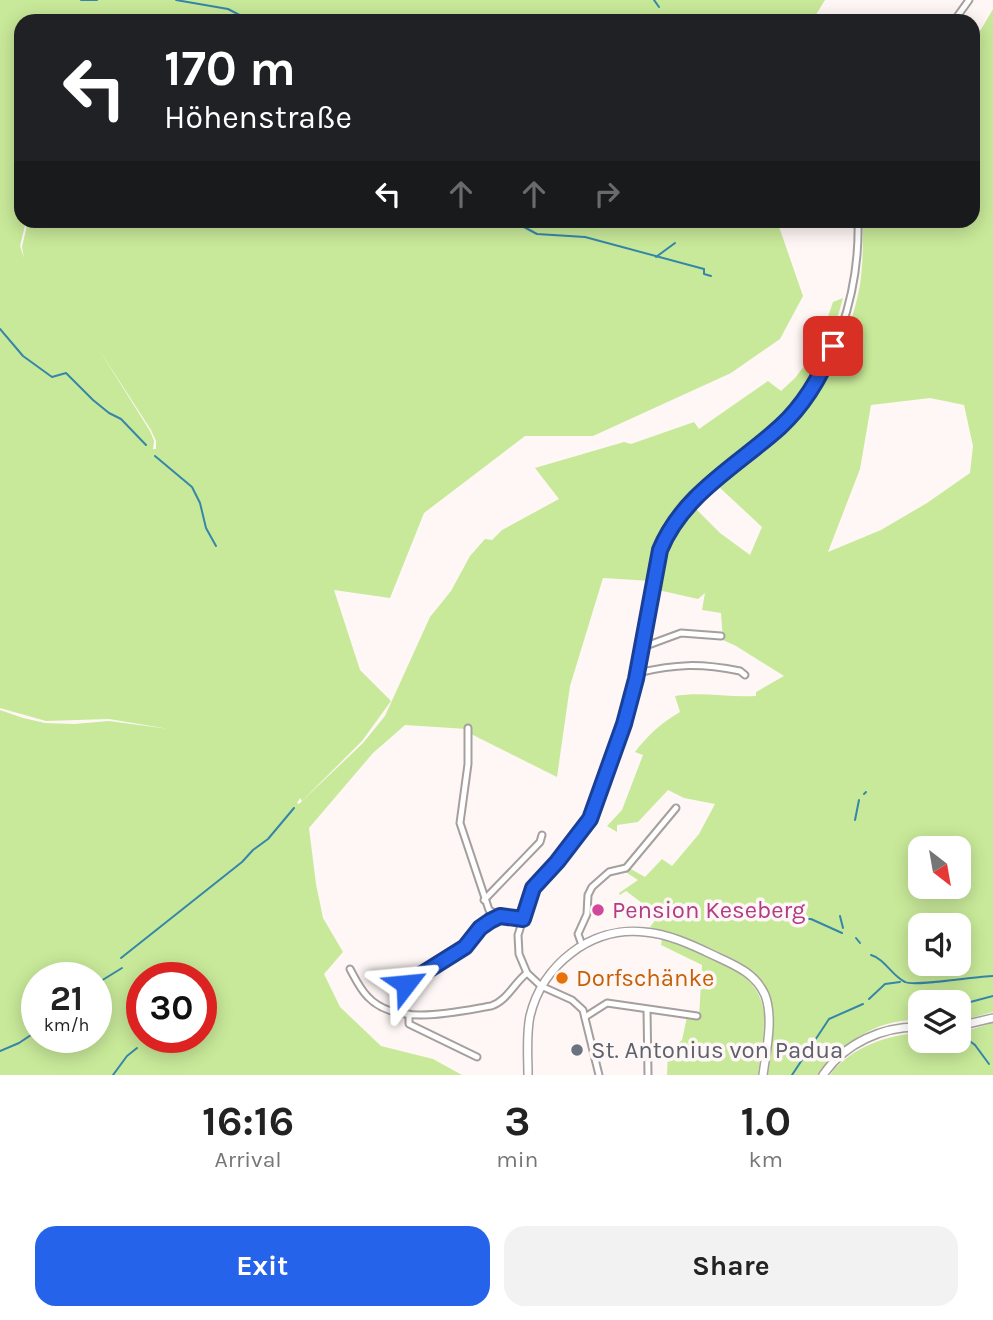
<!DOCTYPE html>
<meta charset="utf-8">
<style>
body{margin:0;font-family:Karla,sans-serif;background:#f2f2f2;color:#222;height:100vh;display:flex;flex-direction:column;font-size:26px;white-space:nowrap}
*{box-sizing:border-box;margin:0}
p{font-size:23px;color:#767676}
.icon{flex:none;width:38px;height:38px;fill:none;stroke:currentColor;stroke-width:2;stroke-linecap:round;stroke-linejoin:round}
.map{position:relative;height:1075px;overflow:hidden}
.side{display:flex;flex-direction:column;background:#fff;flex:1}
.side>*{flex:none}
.hud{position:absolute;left:14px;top:14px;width:966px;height:214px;border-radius:21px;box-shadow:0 4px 18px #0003;background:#202124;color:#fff;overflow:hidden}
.needle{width:46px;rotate:149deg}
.controls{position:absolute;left:908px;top:836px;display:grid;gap:14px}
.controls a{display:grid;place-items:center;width:63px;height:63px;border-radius:14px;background:#fff;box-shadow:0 4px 18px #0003;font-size:35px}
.speed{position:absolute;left:21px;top:962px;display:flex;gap:14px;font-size:35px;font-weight:700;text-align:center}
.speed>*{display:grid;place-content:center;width:91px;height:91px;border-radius:50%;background:#fff;box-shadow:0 4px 18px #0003;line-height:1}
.speed small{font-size:18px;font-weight:400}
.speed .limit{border:10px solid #d22;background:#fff;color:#111}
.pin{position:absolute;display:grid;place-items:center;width:60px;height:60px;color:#fff;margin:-30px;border-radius:14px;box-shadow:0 4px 10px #0006}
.me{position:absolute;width:77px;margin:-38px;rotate:61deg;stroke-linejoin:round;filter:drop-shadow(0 0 5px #0008)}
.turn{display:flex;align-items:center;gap:24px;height:147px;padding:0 35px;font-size:32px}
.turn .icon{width:91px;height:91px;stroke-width:2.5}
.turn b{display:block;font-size:49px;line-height:60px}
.lanes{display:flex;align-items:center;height:66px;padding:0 35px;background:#0003;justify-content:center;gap:35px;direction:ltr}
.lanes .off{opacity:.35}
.eta{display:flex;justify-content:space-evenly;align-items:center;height:119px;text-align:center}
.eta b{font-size:42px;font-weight:700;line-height:49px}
.button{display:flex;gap:14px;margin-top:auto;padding:14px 35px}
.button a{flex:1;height:80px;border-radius:21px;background:#2563eb;color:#fff;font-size:28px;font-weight:700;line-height:80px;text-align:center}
.button a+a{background:#f2f2f2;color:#222}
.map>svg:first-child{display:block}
.green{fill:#c8e999;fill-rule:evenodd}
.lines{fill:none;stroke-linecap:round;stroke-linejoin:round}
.stream{stroke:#3686aa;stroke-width:2}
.minor-casing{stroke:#a59f9d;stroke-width:9}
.secondary-casing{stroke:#a59f9d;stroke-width:10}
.minor{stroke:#fff;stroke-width:5}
.secondary{stroke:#fff;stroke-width:7}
.route-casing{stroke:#184099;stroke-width:18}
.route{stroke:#2563eb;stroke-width:12}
.hotel-dot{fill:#d1479c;stroke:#fef7f5;stroke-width:2.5}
.food-dot{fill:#e8710a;stroke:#fef7f5;stroke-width:2.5}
.worship-dot{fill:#6b7280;stroke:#fef7f5;stroke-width:2.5}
.labels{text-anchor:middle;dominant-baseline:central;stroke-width:7;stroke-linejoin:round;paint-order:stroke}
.hotel-label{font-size:24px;fill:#b23c85;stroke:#fef7f5;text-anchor:start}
.food-label{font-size:24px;fill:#c56008;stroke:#fef7f5;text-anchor:start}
.worship-label{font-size:24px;fill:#5b616d;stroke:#fef7f5;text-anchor:start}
</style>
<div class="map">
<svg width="993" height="1075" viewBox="0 0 993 1075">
<rect width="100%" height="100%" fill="#fef7f5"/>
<!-- green -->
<g class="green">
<path d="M 0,0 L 825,0 L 812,21 L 21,21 L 21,220 L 26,221 L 20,246 L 24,258 L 22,247 L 28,221 L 777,221 L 803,296 L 780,339 L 731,373 L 593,436 L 525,436 L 424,513 L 390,598 L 334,590 L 360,670 L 391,701 L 362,741 L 302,801 L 300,798 L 297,803 L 299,804 L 363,743 L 385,716 L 430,617 L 451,591 L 470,556 L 485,539 L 492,540 L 502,530 L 559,499 L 535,468 L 624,442 L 631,444 L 694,422 L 699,429 L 768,381 L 781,391 L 795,378 L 817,349 L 833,302 L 843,298 C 832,338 819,376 792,408 C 778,425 760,436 743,449 C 719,467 680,505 665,530 C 655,545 655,564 651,581 L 603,578 L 570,686 L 557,777 L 471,734 L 467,729 L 405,725 L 373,753 L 309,828 L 316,884 L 323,918 L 343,952 L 324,974 L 340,1007 L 381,1046 L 433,1059 L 462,1075 L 0,1075 L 0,710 L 23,718 L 45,723 L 74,724 L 109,721 L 169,729 L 109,719 L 46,721 L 0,708 ZM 98,348 L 151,430 L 156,441 L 156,449 L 153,449 L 154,441 L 150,431 ZM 37,978 L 96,978 L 96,1038 L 37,1038 ZM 142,978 L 201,978 L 201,1038 L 142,1038 Z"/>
<path d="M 993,9 L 993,1012 L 959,1021 L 959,1003 L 920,1003 L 920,1020 C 875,1019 846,1041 818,1075 L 767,1075 C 770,1054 777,1027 772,1005 C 768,990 758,975 745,966 C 718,949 681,936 650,927 L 657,918 L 650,909 L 626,891 L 620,895 L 619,893 L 638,880 L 624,871 L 629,868 L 645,877 L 662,859 L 672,866 L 699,834 L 715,804 L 684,798 L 668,790 L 638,822 L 617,825 L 617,832 L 607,826 L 622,810 L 643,755 L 635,752 C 648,735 661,723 680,712 L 675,696 C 702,691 729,698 756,696 L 756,692 L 784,676 L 736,646 L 723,640 L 721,613 L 702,610 L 705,593 L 698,599 L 658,590 L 660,551 L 695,508 L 720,533 L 750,555 L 762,527 L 718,486 C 741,469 766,453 786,433 C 824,394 850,338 860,285 C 863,264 863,242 863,221 L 973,220 L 973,43 ZM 930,398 L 964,405 L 973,446 L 970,473 L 927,503 L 881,530 L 828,552 L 860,469 L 871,405 ZM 920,849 L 959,849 L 959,887 L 920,887 ZM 920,926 L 959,926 L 959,964 L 920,964 Z"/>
<path d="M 662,938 C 698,953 762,967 764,1015 C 765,1035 760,1056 758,1075 L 667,1075 L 668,1053 L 682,1040 L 687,1017 L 699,1018 L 702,965 L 661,945 Z"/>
<path d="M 993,1023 L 993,1075 L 830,1075 C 849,1048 889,1034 920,1033 L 920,1041 L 959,1041 L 959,1033 Z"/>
</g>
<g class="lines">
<!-- stream -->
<g class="stream">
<polyline points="81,0 97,0"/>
<polyline points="176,0 228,9 251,21"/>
<polyline points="654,0 659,7"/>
<polyline points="511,220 537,234 585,237 704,269 704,274 711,276"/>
<polyline points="656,257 675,243"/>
<polyline points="0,329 23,356 52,377 66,373 93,400 109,413 121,419 146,445"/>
<polyline points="155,456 192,487 200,503 206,528 216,546"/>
<polyline points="864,794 866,792"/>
<polyline points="855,820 859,800"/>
<polyline points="744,910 771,918 811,919 842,933"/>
<polyline points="840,916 843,928"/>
<polyline points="856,938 860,943"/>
<path d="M 871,955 C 885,959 891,975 905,982 C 914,987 977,976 993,976"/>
<polyline points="121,958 242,862 253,850 268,839 294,808"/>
<polyline points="96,984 122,968"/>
<polyline points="869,999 885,984 900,982"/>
<polyline points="959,1005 993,996"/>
<polyline points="959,1033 975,1045 989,1064"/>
<polyline points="0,1051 19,1043 37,1031"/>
<polyline points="113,1075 127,1056 137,1048"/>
<polyline points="792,1075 829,1019 863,1004"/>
</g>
<defs>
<g id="minor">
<polyline points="954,21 969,0"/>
<polyline points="643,647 681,633 721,636"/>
<path d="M 637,673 C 677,664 699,663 740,671 L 745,675"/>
<polyline points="468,728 468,764 460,823 489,910 500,916 523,919"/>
<polyline points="484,900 540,842 542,835"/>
<polyline points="582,945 578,934 587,914 588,895 592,887 609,872 626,868 676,808"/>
<path d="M 350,969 C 355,978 360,989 368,997 C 396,1027 456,1012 491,1006 C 507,1001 514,983 527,973"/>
<polyline points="647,1010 648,1075"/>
<polyline points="394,1013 406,984 465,947 480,928 500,916"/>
<polyline points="409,1014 409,1024 477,1057"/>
<polyline points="585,1017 607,1003 697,1016"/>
<path d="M 599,1075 L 583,1010 L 572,1000 L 541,986 L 527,973 L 519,954 L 518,935 L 533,888 L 557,862 L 590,819 L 624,724 L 636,679 L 660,550 C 675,514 709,482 740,458 C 754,447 769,438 782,425 C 835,373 860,293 858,220"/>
</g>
<g id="secondary">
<polyline points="959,1026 993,1018"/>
<path d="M 528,1075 C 528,1056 526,1035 530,1016 C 542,965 591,926 645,932 C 668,934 690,944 711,954 C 732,964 755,972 765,995 C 774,1019 766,1051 763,1075"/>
<path d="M 823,1075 C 845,1043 883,1026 920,1027"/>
</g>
</defs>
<!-- minor casing -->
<use href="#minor" class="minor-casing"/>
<!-- secondary casing -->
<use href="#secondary" class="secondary-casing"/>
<!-- minor -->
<use href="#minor" class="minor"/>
<!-- secondary -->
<use href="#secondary" class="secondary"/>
</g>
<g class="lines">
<defs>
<path id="route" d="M 406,984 L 465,947 L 480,928 L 490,921 L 500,916 L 523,919 L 533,888 L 557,862 L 590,819 L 624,724 L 636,679 L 660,550 C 683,494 737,466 780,427 C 804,405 821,376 833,346"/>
</defs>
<!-- route casing -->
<use href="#route" class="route-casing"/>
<!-- route -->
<use href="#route" class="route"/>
</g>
<!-- markers -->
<circle class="hotel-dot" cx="598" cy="910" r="7"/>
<circle class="food-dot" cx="562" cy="978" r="7"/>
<circle class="worship-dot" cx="577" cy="1050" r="7"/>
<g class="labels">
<!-- hotel labels -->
<g class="hotel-label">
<text x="612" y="910">Pension Keseberg</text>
</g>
<!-- food labels -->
<g class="food-label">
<text x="576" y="978">Dorfschänke</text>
</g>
<!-- worship labels -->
<g class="worship-label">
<text x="591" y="1050">St. Antonius von Padua</text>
</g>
</g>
</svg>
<div class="controls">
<a><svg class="needle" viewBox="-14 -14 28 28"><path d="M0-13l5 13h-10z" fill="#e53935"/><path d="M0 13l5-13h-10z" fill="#767676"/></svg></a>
<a><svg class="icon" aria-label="sound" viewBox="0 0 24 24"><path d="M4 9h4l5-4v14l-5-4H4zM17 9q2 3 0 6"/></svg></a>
<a><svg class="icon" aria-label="layers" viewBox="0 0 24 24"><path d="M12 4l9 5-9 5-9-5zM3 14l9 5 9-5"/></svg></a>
</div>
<div class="speed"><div>21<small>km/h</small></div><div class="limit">30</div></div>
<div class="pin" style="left:833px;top:346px;background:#d93025"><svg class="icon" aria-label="arrive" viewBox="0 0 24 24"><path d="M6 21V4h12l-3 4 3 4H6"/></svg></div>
<svg class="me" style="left:406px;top:984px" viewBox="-20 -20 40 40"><path d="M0-17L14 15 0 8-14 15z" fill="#2563eb" stroke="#fff" stroke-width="4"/></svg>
<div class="hud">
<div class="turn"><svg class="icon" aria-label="left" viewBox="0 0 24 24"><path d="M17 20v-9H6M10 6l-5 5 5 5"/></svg><div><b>170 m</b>Höhenstraße</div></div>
<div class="lanes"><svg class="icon" aria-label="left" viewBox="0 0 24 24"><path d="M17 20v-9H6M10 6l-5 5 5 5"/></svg><svg class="icon off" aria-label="ahead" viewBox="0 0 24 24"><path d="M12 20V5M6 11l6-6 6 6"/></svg><svg class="icon off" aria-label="ahead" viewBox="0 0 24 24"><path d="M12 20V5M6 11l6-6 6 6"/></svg><svg class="icon off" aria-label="right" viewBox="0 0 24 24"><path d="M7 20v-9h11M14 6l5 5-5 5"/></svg></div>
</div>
</div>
<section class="side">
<div class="eta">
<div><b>16:16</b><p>Arrival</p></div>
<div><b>3</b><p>min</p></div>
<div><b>1.0</b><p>km</p></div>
</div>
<div class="button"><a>Exit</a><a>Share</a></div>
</section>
